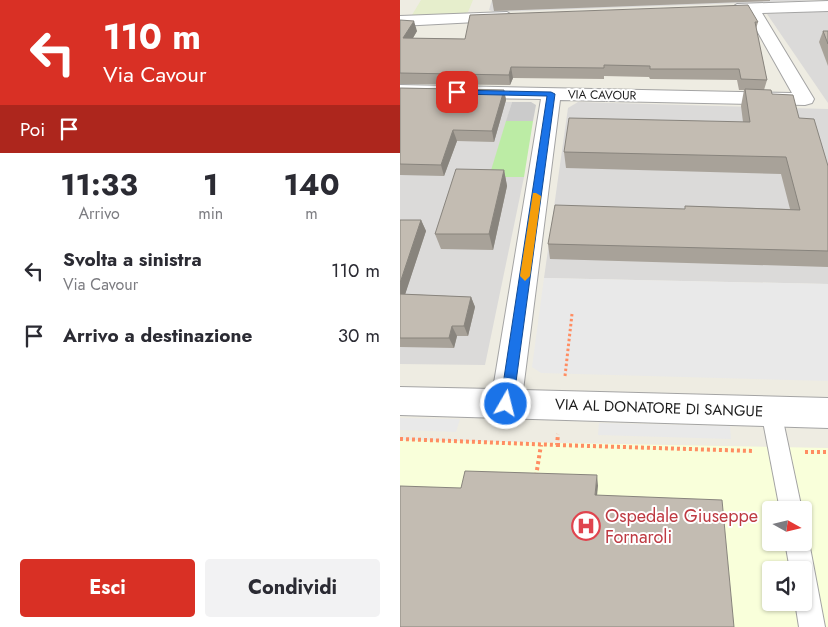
<!DOCTYPE html>
<html lang="it">
<style>
body{margin:0;font-family:Jost,sans-serif;background:#f2f2f3;color:#2b2b33;height:100vh;display:flex;flex-direction:column;font-size:19px;white-space:nowrap}
*{box-sizing:border-box;margin:0}
p{font-size:16px;color:#7c7c81}
.icon{flex:none;width:28px;height:28px;fill:none;stroke:currentColor;stroke-width:2;stroke-linecap:round;stroke-linejoin:round}
.map{position:relative;flex:1;overflow:hidden}
.drawer{display:flex;flex-direction:column;background:#fff;width:400px}
.drawer>*{flex:none}
.hud{background:#d93025;color:#fff;overflow:hidden}
.needle{width:32px;rotate:98deg}
.tools{position:absolute;left:362px;top:501px;display:grid;gap:10px}
.tools a{display:grid;place-items:center;width:50px;height:50px;border-radius:5px;background:#fff;box-shadow:0 1px 4px #0004;font-size:25px}
.pin{position:absolute;display:grid;place-items:center;width:42px;height:42px;color:#fff;margin:-21px;border-radius:10px;box-shadow:0 2px 8px #0006}
.me{position:absolute;width:55px;margin:-28px;rotate:8deg;stroke-linejoin:round;filter:drop-shadow(0 0 4px #0008)}
.turn{display:flex;align-items:center;gap:18px;height:105px;padding:0 20px;font-size:22px}
.turn .icon{width:65px;height:65px;stroke-width:2.5}
.turn b{display:block;font-size:35px;line-height:42px}
.then{display:flex;align-items:center;height:48px;padding:0 20px;background:#0003;gap:10px;font-size:19px}
.eta{display:flex;justify-content:space-evenly;align-items:center;height:85px;text-align:center}
.eta b{font-size:30px;font-weight:700;line-height:35px}
.action{display:flex;gap:10px;margin-top:auto;padding:10px 20px}
.action a{flex:1;height:58px;border-radius:5px;background:#d93025;color:#fff;font-size:20px;font-weight:700;line-height:58px;text-align:center}
.action a+a{background:#f2f2f3;color:#2b2b33}
ul{padding:0;list-style:none}
li{display:flex;align-items:center;gap:15px;height:65px;padding:0 20px}
li div{flex:1}
li b{display:block;font-size:19px}
li em{font-style:normal}
main{display:flex;flex:1;min-height:0}
.map>svg:first-child{display:block}
.residential{fill:#dbdad9}
.education{fill:#f9ffda;fill-rule:evenodd}
.religious{fill:#cbcbcb}
.farmland{fill:#e6eecc}
.grass{fill:#bceca5}
.parking{fill:#e9e9e9}
.lines{fill:none;stroke-linecap:round;stroke-linejoin:round}
.service-casing{stroke:#a4a4a4;stroke-width:2}
.minor-casing{stroke:#a4a4a4;stroke-width:2}
.path-far1{stroke:#ff8d62;stroke-width:3;stroke-dasharray:2.5 2.5;stroke-linecap:butt}
.path{stroke:#ff8d62;stroke-width:4;stroke-dasharray:3 3;stroke-linecap:butt}
.service{fill:#fff;fill-rule:evenodd}
.minor{fill:#fff;fill-rule:evenodd}
.wall{fill:#a8a299}
.shaded-wall{fill:#88847d}
.building{fill:#c3bcb2;stroke:#88847d}
.route{fill:#1a73e8;stroke:#114b97}
.slow{fill:#f59e0b}
.labels{text-anchor:middle;dominant-baseline:central;stroke-width:4;stroke-linejoin:round;paint-order:stroke}
.far-street-label{font-size:12px;fill:#1d1d1d;stroke:#fff}
.street-label{font-size:15px;fill:#1d1d1d;stroke:#fff}
.near-health-label{font-size:18px;fill:#be3a42;stroke:#fff;text-anchor:start}
</style>
<main>
<section class="drawer">
<div class="hud">
<div class="turn"><svg class="icon" aria-label="left" viewBox="0 0 24 24"><path d="M17 20v-9H6M10 6l-5 5 5 5"/></svg><div><b>110 m</b>Via Cavour</div></div>
<div class="then">Poi<svg class="icon" aria-label="arrive" viewBox="0 0 24 24"><path d="M6 21V4h12l-3 4 3 4H6"/></svg></div>
</div>
<div class="eta">
<div><b>11:33</b><p>Arrivo</p></div>
<div><b>1</b><p>min</p></div>
<div><b>140</b><p>m</p></div>
</div>
<ul>
<li><svg class="icon" aria-label="left" viewBox="0 0 24 24"><path d="M17 20v-9H6M10 6l-5 5 5 5"/></svg><div><b>Svolta a sinistra</b><p>Via Cavour</p></div><em>110 m</em></li>
<li><svg class="icon" aria-label="arrive" viewBox="0 0 24 24"><path d="M6 21V4h12l-3 4 3 4H6"/></svg><div><b>Arrivo a destinazione</b></div><em>30 m</em></li>
</ul>
<div class="action"><a>Esci</a><a>Condividi</a></div>
</section>
<div class="map">
<svg width="428" height="627" viewBox="0 0 428 627">
<rect width="100%" height="100%" fill="#eeece2"/>
<!-- residential -->
<g class="residential">
<polygon points="92,0 423,0 94,12 89,10"/>
<polygon points="428,11 428,103 367,14"/>
<polygon points="0,99 112,102 90,177 124,177 85,365 0,364"/>
<polygon points="178,102 428,109 428,284 144,278 168,108"/>
</g>
<!-- education -->
<path class="education" d="M 0,440 L 428,448 L 428,627 L 0,627 ZM 371,510 L 404,510 L 404,542 L 371,542 ZM 371,570 L 404,570 L 404,602 L 371,602 Z"/>
<!-- religious -->
<polygon class="religious" points="112,102 131,102 136,105 133,121 106,121"/>
<!-- farmland -->
<polygon class="farmland" points="21,0 73,0 68,12 62,14 12,15"/>
<!-- grass -->
<polygon class="grass" points="106,121 133,121 124,177 89,177"/>
<!-- parking -->
<g class="parking">
<polygon points="144,278 428,284 428,381 141,373 132,367"/>
<polygon points="0,418 60,419 56,432 0,430"/>
<polygon points="199,423 330,426 331,439 198,435"/>
</g>
<g class="lines">
<defs>
<g id="service">
<polygon points="371,402 378,404 381,411 402,510 380,510 361,411 364,404"/>
<polygon points="404,533 409,542 425,627 399,627 395,602 404,602 404,570 390,570 385,542 404,542"/>
</g>
<g id="minor">
<polygon points="428,1 428,11 362,13 414,99 412,103 405,105 160,100 123,390 428,398 428,428 0,415 0,387 93,389 141,99 0,97 0,85 392,93 347,13 337,14 329,9 337,4"/>
<polygon points="107,12 115,17 113,20 0,26 0,16"/>
</g>
</defs>
<!-- service casing -->
<use href="#service" class="service-casing"/>
<!-- minor casing -->
<use href="#minor" class="minor-casing"/>
<!-- path-far1 -->
<polyline class="path-far1" points="165,376 172,314"/>
<!-- path -->
<g class="path">
<polyline points="0,439 157,445 158,434"/>
<polyline points="157,445 354,451"/>
<polyline points="405,452 428,452"/>
<polyline points="136,476 141,445"/>
</g>
<!-- service -->
<use href="#service" class="service"/>
<!-- minor -->
<use href="#minor" class="minor"/>
</g>
<!-- wall -->
<g class="wall">
<polygon points="92,0 370,0 370,1 94,11"/>
<polygon points="0,20 17,31 13,38 65,39 358,22 356,29 367,80 364,90 372,94 399,118 428,166 428,267 150,259 148,244 285,209 285,206 390,209 381,174 166,168 164,152 343,122 341,106 344,90 339,90 337,80 250,79 249,77 204,76 204,79 113,78 110,85 0,84"/>
<polygon points="423,31 428,31 428,66 419,42"/>
<polygon points="0,88 104,90 106,100 94,142 57,141 44,176 0,175"/>
<polygon points="104,170 107,186 93,250 41,249 35,234"/>
<polygon points="0,220 21,220 26,231 5,294 71,297 75,307 68,336 57,336 54,348 0,347"/>
</g>
<!-- shaded-wall -->
<g class="shaded-wall">
<polygon points="14,21 17,31 7,48 3,38"/>
<polygon points="111,67 113,78 110,85 109,75"/>
<polygon points="104,90 106,100 94,142 92,131"/>
<polygon points="53,130 57,141 44,176 41,165"/>
<polygon points="104,170 107,186 93,250 89,234"/>
<polygon points="21,220 26,231 2,304 0,300 0,283"/>
<polygon points="71,297 75,307 68,336 64,326"/>
<polygon points="52,326 57,336 54,348 49,338"/>
<polygon points="197,475 198,486 196,506 195,495"/>
</g>
<!-- building -->
<g class="building">
<polygon points="348,5 358,22 355,22 367,80 341,79 339,69 250,69 250,66 204,65 204,68 111,67 109,75 0,73 0,20 14,21 3,38 65,39 70,15"/>
<polygon points="423,31 428,31 428,44"/>
<polygon points="0,88 104,90 92,131 53,130 41,165 0,164"/>
<polygon points="345,89 371,90 372,94 393,95 399,118 414,119 428,166 428,251 148,244 155,205 285,209 285,206 400,210 386,157 164,152 169,118 350,122"/>
<polygon points="56,169 104,170 89,234 35,234"/>
<polygon points="0,220 21,220 0,283"/>
<polygon points="0,294 71,297 64,326 52,326 49,338 0,338"/>
<polygon points="65,471 197,475 195,495 322,500 334,627 0,627 0,486 61,488"/>
</g>
<!-- route -->
<polygon class="route" points="54,90 151,92 155,94 113,404 111,408 106,410 102,408 100,404 147,96 57,94 53,92"/>
<!-- slow -->
<polygon class="slow" points="133,193 136,193 141,196 130,276 125,281 120,276"/>
<!-- icons -->
<defs>
<symbol id="hospital-ring" viewBox="-11 -11 22 22"><circle r="9.5" fill="#fff" stroke="#e0444e" stroke-width="1.5"/><path d="M-5-5h3v3.5h4V-5h3V5h-3V1.5h-4V5h-3Z" fill="#e0444e"/></symbol>
</defs>
<g fill-rule="evenodd">
<use href="#hospital-ring" x="170" y="510" width="32" height="32"/>
</g>
<g class="labels">
<!-- far-street labels -->
<g class="far-street-label">
<text transform="translate(202 95) rotate(1)">VIA CAVOUR</text>
</g>
<!-- street labels -->
<g class="street-label">
<text transform="translate(259 408) rotate(2)">VIA AL DONATORE DI SANGUE</text>
</g>
<!-- near-health labels -->
<g class="near-health-label">
<text x="205" y="516">Ospedale Giuseppe<tspan x="205" dy="21">Fornaroli</tspan></text>
</g>
</g>
</svg>
<div class="tools">
<a><svg class="needle" viewBox="-14 -14 28 28"><path d="M0-13l5 13h-10z" fill="#e53935"/><path d="M0 13l5-13h-10z" fill="#7c7c81"/></svg></a>
<a><svg class="icon" aria-label="sound" viewBox="0 0 24 24"><path d="M4 9h4l5-4v14l-5-4H4zM17 9q2 3 0 6"/></svg></a>
</div>
<div class="pin" style="left:57px;top:92px;background:#d93025"><svg class="icon" aria-label="arrive" viewBox="0 0 24 24"><path d="M6 21V4h12l-3 4 3 4H6"/></svg></div>
<svg class="me" style="left:106px;top:404px" viewBox="-20 -20 40 40"><circle r="17" fill="#1a73e8" stroke="#fff" stroke-width="3"/><path d="M0-11L8 9 0 5-8 9z" fill="#fff"/></svg>
</div>
</main>
